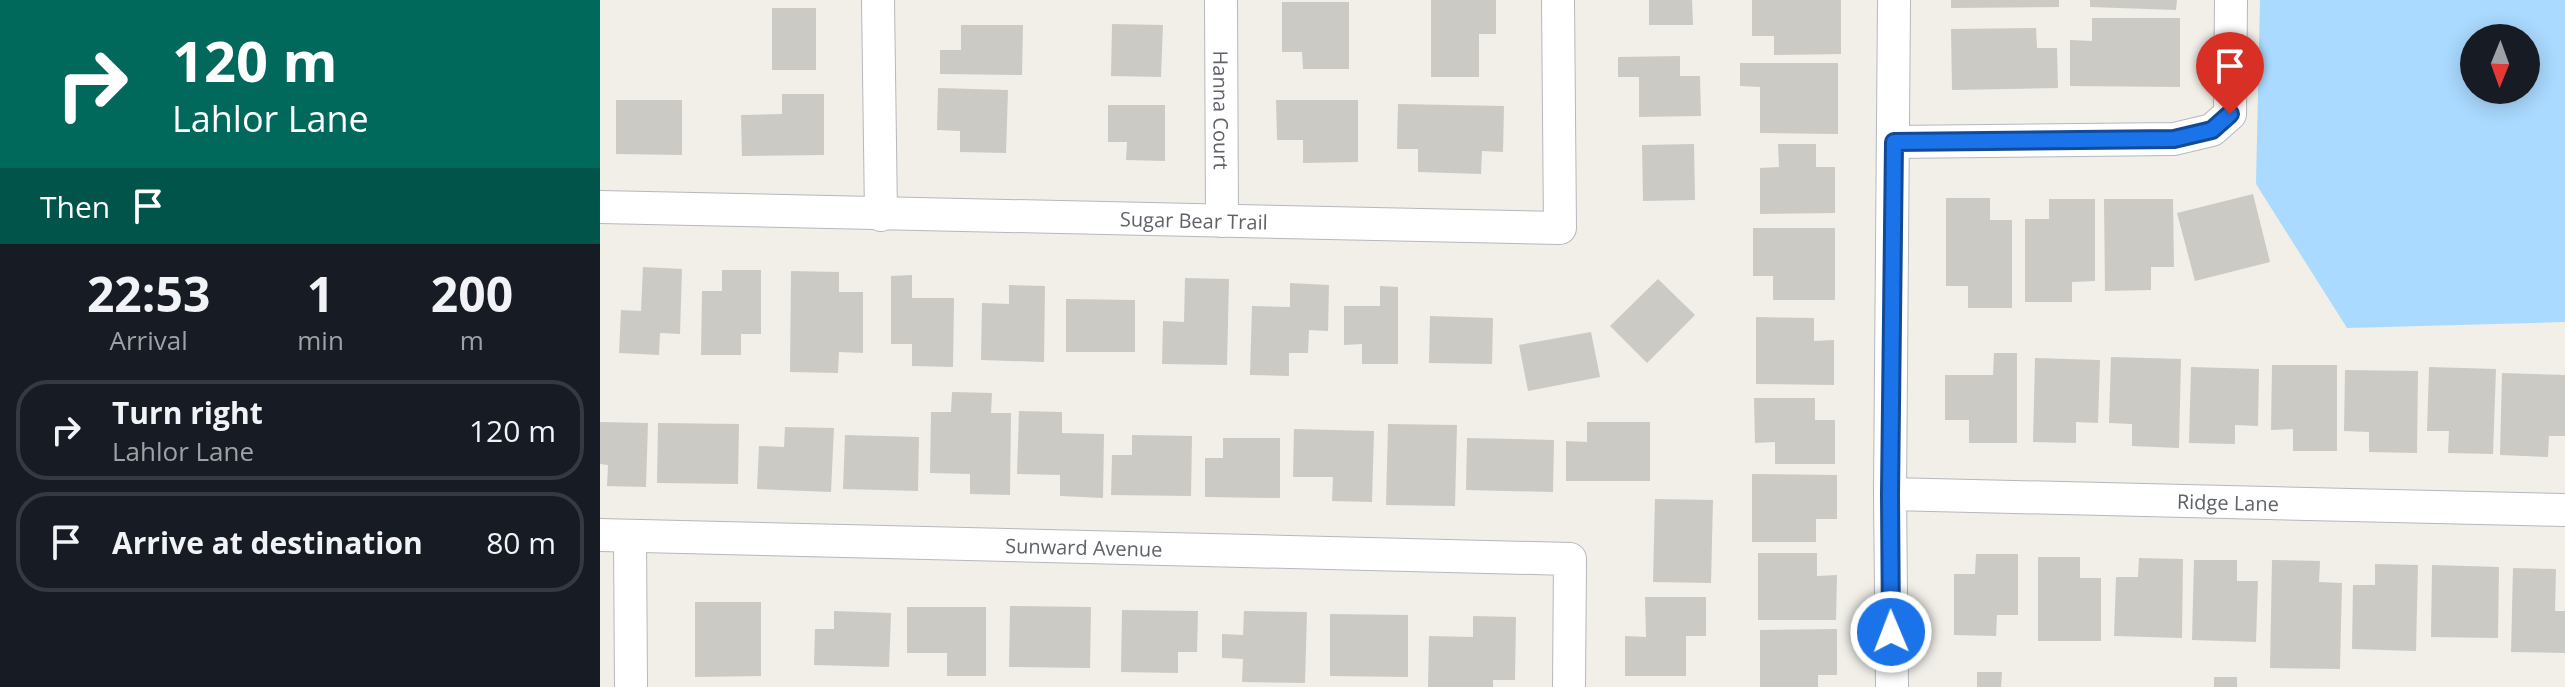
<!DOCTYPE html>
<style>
body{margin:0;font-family:"Open Sans",sans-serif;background:#242831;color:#f1f3f6;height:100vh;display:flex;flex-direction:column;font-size:30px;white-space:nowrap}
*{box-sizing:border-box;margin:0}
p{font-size:26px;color:#9ea1a6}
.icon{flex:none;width:44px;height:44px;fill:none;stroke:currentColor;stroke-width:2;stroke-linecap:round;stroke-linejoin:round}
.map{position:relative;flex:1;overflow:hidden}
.drawer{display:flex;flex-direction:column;background:#171b24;width:600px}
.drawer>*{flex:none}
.banner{background:#00695c;color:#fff;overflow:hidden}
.needle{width:52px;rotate:181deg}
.controls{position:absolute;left:1860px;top:24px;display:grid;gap:16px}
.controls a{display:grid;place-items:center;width:80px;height:80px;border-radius:50%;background:#171b24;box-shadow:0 4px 20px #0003;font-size:40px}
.pin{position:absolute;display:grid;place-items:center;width:68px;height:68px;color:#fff;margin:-82px -34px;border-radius:50% 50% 50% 0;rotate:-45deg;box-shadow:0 0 8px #0007}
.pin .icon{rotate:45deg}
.me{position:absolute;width:88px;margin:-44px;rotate:359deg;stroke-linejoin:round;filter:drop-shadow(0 0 6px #0008)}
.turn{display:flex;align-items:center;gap:28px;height:168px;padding:0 40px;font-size:36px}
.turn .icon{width:104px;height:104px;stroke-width:2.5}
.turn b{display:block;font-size:56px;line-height:68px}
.then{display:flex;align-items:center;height:76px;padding:0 40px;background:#0003;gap:16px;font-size:30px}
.eta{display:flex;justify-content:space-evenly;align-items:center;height:136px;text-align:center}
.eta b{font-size:48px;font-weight:700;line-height:56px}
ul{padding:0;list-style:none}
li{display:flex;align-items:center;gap:24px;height:100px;margin:0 16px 12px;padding:0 24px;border:4px solid #363941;border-radius:32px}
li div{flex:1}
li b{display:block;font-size:30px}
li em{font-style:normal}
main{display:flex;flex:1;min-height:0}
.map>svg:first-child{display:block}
.water{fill:#aadaff;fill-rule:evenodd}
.building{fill:#cccac5}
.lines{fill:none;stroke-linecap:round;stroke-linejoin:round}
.minor-casing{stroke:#b5b8bc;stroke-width:34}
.minor{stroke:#fff;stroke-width:32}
.route-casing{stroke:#114b97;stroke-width:20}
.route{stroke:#1a73e8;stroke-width:14}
.labels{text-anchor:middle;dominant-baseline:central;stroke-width:6;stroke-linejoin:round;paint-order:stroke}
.street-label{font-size:20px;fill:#5f6368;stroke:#fff}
</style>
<main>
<section class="drawer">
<div class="banner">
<div class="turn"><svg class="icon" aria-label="right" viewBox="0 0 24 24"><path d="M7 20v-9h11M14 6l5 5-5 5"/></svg><div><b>120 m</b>Lahlor Lane</div></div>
<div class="then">Then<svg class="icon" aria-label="arrive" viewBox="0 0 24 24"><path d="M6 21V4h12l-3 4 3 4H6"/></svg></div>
</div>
<div class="eta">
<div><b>22:53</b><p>Arrival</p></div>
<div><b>1</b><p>min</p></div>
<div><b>200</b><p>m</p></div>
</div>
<ul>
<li><svg class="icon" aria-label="right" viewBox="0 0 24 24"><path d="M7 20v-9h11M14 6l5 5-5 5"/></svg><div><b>Turn right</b><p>Lahlor Lane</p></div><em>120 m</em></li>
<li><svg class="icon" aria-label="arrive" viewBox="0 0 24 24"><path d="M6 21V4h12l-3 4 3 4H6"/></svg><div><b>Arrive at destination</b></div><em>80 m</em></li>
</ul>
</section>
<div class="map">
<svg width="1965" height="687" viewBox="0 0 1965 687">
<rect width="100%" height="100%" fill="#f1efe8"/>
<!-- water -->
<path class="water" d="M 1660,0 L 1965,0 L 1965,322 L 1747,328 L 1656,184 ZM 1874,38 L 1926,38 L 1926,90 L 1874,90 Z"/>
<!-- building -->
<g class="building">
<polygon points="831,0 896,0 896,34 879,34 879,77 831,77"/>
<polygon points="1049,0 1092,0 1093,25 1049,25"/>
<polygon points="1152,0 1241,0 1241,54 1174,55 1174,36 1152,36"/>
<polygon points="1351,0 1459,0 1459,7 1351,8"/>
<polygon points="1490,0 1577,0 1576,10 1490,7"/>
<polygon points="682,2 749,2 749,69 703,69 702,52 682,52"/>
<rect x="172" y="8" width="44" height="62"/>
<polygon points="1492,18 1580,18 1580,87 1470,86 1470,40 1492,41"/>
<polygon points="512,24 563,25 561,77 511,76"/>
<polygon points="361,25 423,25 422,75 340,74 340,50 361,50"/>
<polygon points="1436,28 1437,48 1457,48 1458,88 1352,90 1351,29"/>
<polygon points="1080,56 1080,76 1100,76 1101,116 1039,117 1039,77 1018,77 1018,57"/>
<polygon points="1140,63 1238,63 1238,134 1160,133 1160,87 1140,86"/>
<polygon points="338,88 408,90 406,153 360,152 360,131 337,130"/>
<polygon points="182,94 224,94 224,155 142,156 141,115 182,114"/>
<polygon points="16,100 82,100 82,155 16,154"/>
<polygon points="676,100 758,100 758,162 703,163 703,140 677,140"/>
<polygon points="798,104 904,106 903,152 882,151 881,174 818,172 818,149 797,149"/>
<polygon points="508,105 565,105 565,161 526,160 527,142 508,142"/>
<polygon points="1094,144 1095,200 1043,201 1042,145"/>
<polygon points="1178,144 1216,144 1216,167 1235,167 1235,213 1160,214 1160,168 1179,167"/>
<polygon points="1653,194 1670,262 1595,281 1577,213"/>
<polygon points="1346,198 1390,198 1390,220 1412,220 1412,308 1368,308 1368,286 1346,286"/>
<polygon points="1449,199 1495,199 1495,281 1472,282 1472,302 1425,302 1425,219 1449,219"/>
<polygon points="1504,199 1573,199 1574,267 1551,267 1551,290 1505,291"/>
<polygon points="1153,228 1235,228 1235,300 1173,300 1173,276 1153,276"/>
<polygon points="43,267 82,269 80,334 60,333 59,355 19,353 21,310 41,311"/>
<polygon points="122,270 161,270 161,334 141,334 141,355 101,355 102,291 122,291"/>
<polygon points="191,271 239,272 239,292 263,292 263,353 239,352 238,373 190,372"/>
<polygon points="312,275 312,298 354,298 353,367 312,366 312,344 291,344 291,276"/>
<polygon points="585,278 629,279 627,365 562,364 563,321 584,322"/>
<polygon points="1058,279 1095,315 1047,363 1010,326"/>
<polygon points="690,283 729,285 728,331 709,330 708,353 689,353 689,376 650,375 652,306 690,307"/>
<polygon points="409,285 445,286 444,362 381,360 382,303 409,304"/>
<polygon points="780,286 798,287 798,364 762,364 762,344 744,345 744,306 780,306"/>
<polygon points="466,299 535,300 535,352 466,352"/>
<polygon points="830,316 893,318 892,364 829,363"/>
<polygon points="1156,317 1214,318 1214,341 1234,340 1234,385 1156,384"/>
<polygon points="991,332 1000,377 928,391 919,345"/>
<polygon points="1394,353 1417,353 1417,443 1369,443 1369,420 1345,420 1345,375 1393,375"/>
<polygon points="1511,357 1581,359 1579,448 1532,446 1532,424 1509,423"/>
<polygon points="1435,358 1500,360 1498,423 1476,422 1476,443 1433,442"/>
<polygon points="1672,365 1737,365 1737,451 1693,451 1693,429 1671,430"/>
<polygon points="1591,367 1659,369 1658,426 1635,425 1635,444 1589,443"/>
<polygon points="1829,367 1896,369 1893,454 1848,453 1849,431 1827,431"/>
<polygon points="1745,370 1818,371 1817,453 1769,452 1769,432 1744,431"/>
<polygon points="1902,373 1965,375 1965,436 1949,436 1948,457 1900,455"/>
<polygon points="352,392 392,393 391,413 411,413 410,495 370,494 370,474 330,473 331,412 351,412"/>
<polygon points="1154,398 1215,398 1215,420 1235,420 1235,464 1175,464 1175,442 1155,443"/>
<polygon points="419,411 462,412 462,433 504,434 503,498 460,496 460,475 417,474"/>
<polygon points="0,422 48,423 46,487 7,486 8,465 0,464"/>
<polygon points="987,422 1050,422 1050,481 966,481 966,441 987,442"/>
<polygon points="58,423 139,424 138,484 57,483"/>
<polygon points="788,424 857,425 855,506 786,505"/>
<polygon points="185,427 234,428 231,492 157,489 159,446 184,447"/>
<polygon points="694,429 774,431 772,502 732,501 733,477 693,477"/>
<polygon points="245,435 319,437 318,491 243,489"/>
<polygon points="532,435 592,436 591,496 511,495 512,455 532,455"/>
<polygon points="623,438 680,438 680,498 605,497 605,458 623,458"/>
<polygon points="867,438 954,440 953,492 866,490"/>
<polygon points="1152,474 1237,475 1237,519 1216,519 1216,542 1152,542"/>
<polygon points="1055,499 1113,500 1111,583 1053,582"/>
<polygon points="1158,553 1217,553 1217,576 1237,575 1236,620 1158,620"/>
<polygon points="1376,554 1418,554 1418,615 1397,615 1396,636 1354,635 1354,574 1375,574"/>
<polygon points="1438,557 1480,557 1480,578 1501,578 1501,641 1438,641"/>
<polygon points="1539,558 1583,559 1582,638 1514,636 1516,577 1538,577"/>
<polygon points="1594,560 1637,560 1637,581 1658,581 1656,642 1592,640"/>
<polygon points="1672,560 1720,561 1719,582 1742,583 1740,669 1670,668"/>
<polygon points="1775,564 1818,565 1816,651 1752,649 1753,585 1775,585"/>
<polygon points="1832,565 1899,567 1898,638 1831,637"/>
<polygon points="1913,568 1956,569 1955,611 1965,611 1965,653 1911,652"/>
<polygon points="1045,597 1106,597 1106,636 1086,636 1086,676 1025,676 1025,636 1046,637"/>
<polygon points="95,602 161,602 161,676 95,677"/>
<polygon points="410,606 491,607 490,668 409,667"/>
<polygon points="307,607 386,607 386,676 347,676 347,653 307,653"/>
<polygon points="522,610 598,611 597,652 578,652 578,673 521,672"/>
<polygon points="234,611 291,613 289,667 214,665 215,629 234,629"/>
<polygon points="644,611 707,612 705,683 642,682 643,659 622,658 622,634 643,635"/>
<polygon points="730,614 808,615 808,677 730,676"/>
<polygon points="873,616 916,617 915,680 893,680 893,687 828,687 829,636 873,637"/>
<polygon points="1237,629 1237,675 1218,675 1218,687 1160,687 1160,630"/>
<polygon points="1377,672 1402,672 1401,687 1377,687"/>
<rect x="1614" y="677" width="23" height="10"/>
</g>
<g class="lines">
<defs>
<g id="minor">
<polyline points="278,0 281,215"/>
<path id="s1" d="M 621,0 L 622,221"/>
<polyline points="1294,142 1574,139 1612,130 1630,114 1631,0"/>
<path id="s2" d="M 0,207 L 960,228 L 958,0"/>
<path id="s3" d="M 1290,494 L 1965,510"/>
<path id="s4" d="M 0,535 L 970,559 L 969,687"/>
<polyline points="30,536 31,687"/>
<polyline points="1292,687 1290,494 1294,0"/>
</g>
</defs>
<!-- minor casing -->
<use href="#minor" class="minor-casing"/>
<!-- minor -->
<use href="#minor" class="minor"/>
</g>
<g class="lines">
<defs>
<polyline id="route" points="1291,632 1290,494 1294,142 1574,139 1612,130 1630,114"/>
</defs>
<!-- route casing -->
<use href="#route" class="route-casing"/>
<!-- route -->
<use href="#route" class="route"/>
</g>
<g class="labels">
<!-- street labels -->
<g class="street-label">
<text stroke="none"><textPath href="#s1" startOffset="110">Hanna Court</textPath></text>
<text stroke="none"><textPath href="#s2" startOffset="594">Sugar Bear Trail</textPath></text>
<text stroke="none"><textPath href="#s3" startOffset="338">Ridge Lane</textPath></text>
<text stroke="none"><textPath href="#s4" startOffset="484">Sunward Avenue</textPath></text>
</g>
</g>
</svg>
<div class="controls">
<a><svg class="needle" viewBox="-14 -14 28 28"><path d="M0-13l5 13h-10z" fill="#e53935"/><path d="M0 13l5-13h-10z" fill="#9ea1a6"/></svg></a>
</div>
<div class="pin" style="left:1630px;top:114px;background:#d93025"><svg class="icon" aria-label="arrive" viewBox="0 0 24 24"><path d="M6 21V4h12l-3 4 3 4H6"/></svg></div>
<svg class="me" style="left:1291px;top:632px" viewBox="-20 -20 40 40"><circle r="17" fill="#1a73e8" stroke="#fff" stroke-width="3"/><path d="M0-11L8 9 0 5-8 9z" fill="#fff"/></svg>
</div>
</main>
